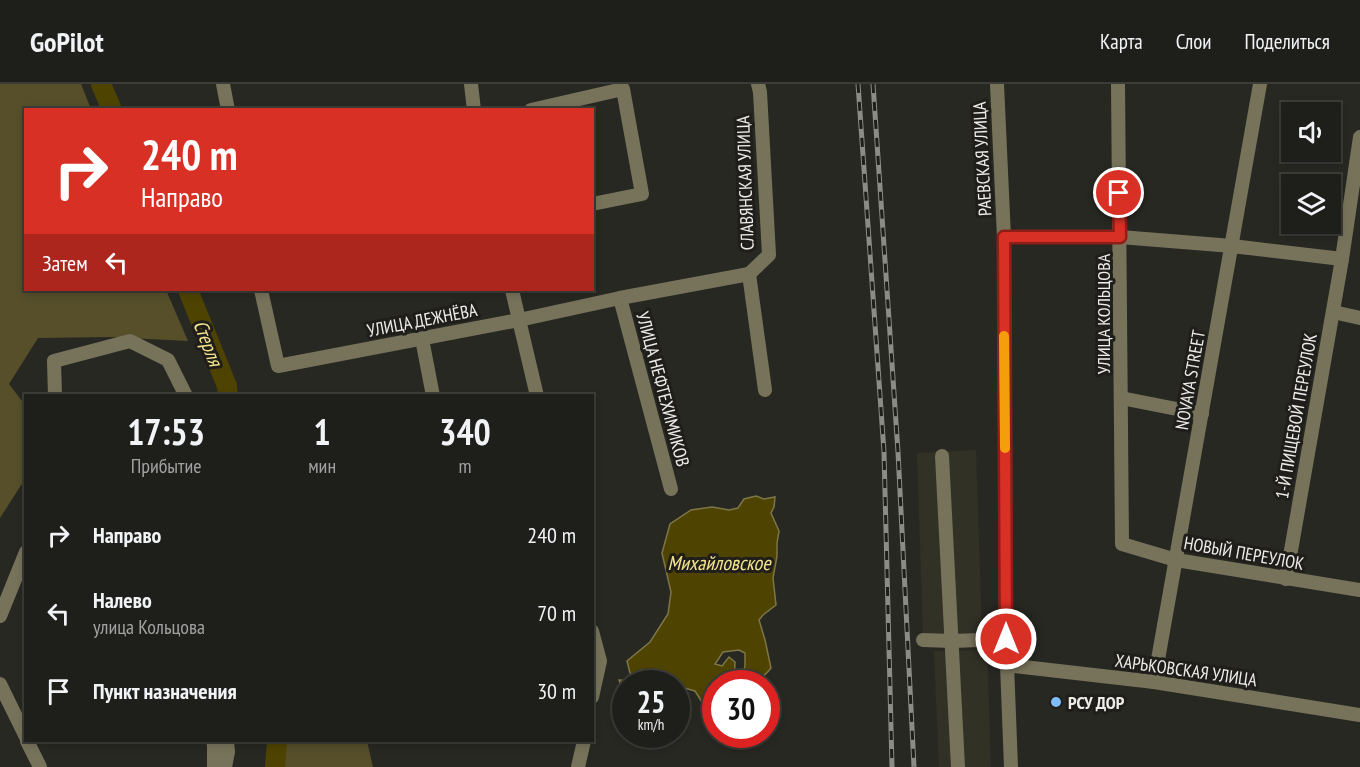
<!DOCTYPE html>
<html lang="ru">
<meta charset="utf-8">
<style>
body{margin:0;font-family:"PT Sans Narrow",sans-serif;background:#262723;color:#f1f3f6;height:100vh;display:flex;flex-direction:column;font-size:22px;white-space:nowrap}
*{box-sizing:border-box;margin:0}
p{font-size:20px;color:#a1a2a2}
.icon{flex:none;width:33px;height:33px;fill:none;stroke:currentColor;stroke-width:2;stroke-linecap:round;stroke-linejoin:round}
.map{position:relative;flex:1;overflow:hidden}
.sheet{position:absolute;left:24px;top:310px;width:570px;height:348px;display:flex;flex-direction:column;background:#1e1e1a;border-radius:0px;box-shadow:0 3px 9px #0003,0 0 0 2px #3c3c39}
.sheet>*{flex:none}
.hud{position:absolute;left:24px;top:24px;width:570px;height:183px;border-radius:0px;box-shadow:0 3px 9px #0003,0 0 0 2px #3c3c39;background:#d93025;color:#fff;overflow:hidden}
.buttons{position:absolute;left:1281px;top:18px;display:grid;gap:12px}
.buttons a{display:grid;place-items:center;width:60px;height:60px;border-radius:0px;background:#1e1e1a;box-shadow:0 3px 9px #0003,0 0 0 2px #3c3c39;font-size:30px}
.speed{position:absolute;left:612px;top:586px;display:flex;gap:12px;font-size:30px;font-weight:700;text-align:center}
.speed>*{display:grid;place-content:center;width:78px;height:78px;border-radius:50%;background:#1e1e1a;box-shadow:0 3px 9px #0003,0 0 0 2px #3c3c39;line-height:1}
.speed small{font-size:15px;font-weight:400}
.speed .limit{border:9px solid #d22;background:#fff;color:#111}
.pin{position:absolute;display:grid;place-items:center;width:51px;height:51px;color:#fff;margin:-26px;border:3px solid #fff;border-radius:50%;box-shadow:0 2px 6px #0007}
.me{position:absolute;width:66px;margin:-33px;rotate:0deg;stroke-linejoin:round;filter:drop-shadow(0 0 4px #0008)}
.turn{display:flex;align-items:center;gap:21px;height:126px;padding:0 18px;font-size:27px}
.turn .icon{width:78px;height:78px;stroke-width:2.5}
.turn b{display:block;font-size:42px;line-height:51px}
.then{display:flex;align-items:center;height:57px;padding:0 18px;background:#0003;gap:12px;font-size:22px}
.eta{display:flex;justify-content:space-evenly;align-items:center;height:102px;text-align:center}
.eta b{font-size:36px;font-weight:700;line-height:42px}
ul{padding:0;list-style:none}
li{display:flex;align-items:center;gap:18px;height:78px;padding:0 18px}
li div{flex:1}
li b{display:block;font-size:22px}
li em{font-style:normal}
header{display:flex;align-items:center;gap:36px;box-sizing:border-box;height:84px;padding:0 30px;background:#1e1e1a;border-bottom:2px solid #3c3c39}
header strong{font-size:28px}
nav{display:flex;gap:33px;margin-inline-start:auto;font-size:21px}
.map>svg:first-child{display:block}
.built{fill:#323126}
.green{fill:#564f2a}
.water{fill:#4e4300;stroke:#7e7646;stroke-width:1.5}
.lines{fill:none;stroke-linecap:round;stroke-linejoin:round}
.river{stroke:#4e4300;stroke-width:20}
.minor{stroke:#77735b;stroke-width:14}
.rail-casing{stroke:#8b8b87;stroke-width:5}
.rail{stroke:#1f1e1a;stroke-width:3;stroke-dasharray:9;stroke-linecap:butt}
.route-casing{stroke:#8d1f18;stroke-width:15}
.route{stroke:#d93025;stroke-width:10}
.slow{stroke:#f59e0b;stroke-width:10}
.poi-dot{fill:#7fbdfa;stroke:#1f1e1a;stroke-width:2}
.labels{text-anchor:middle;dominant-baseline:central;stroke-width:6;stroke-linejoin:round;paint-order:stroke}
.street-label{font-size:18px;fill:#eeedea;stroke:#1f1e1a}
.poi-label{font-size:18px;font-weight:bold;fill:#eeedea;stroke:#1f1e1a;text-anchor:start}
.water-label{font-size:20px;font-style:italic;fill:#f4e48d;stroke:#1f1e1a}
</style>
<header>
<strong>GoPilot</strong>
<nav><a>Карта</a><a>Слои</a><a>Поделиться</a></nav>
</header>
<div class="map">
<svg width="1360" height="683" viewBox="0 0 1360 683">
<rect width="100%" height="100%" fill="#282823"/>
<!-- built -->
<g class="built">
<polygon points="976,366 982,549 923,551 917,369"/>
<polygon points="987,566 991,683 939,683 934,567"/>
</g>
<!-- green -->
<g class="green">
<polygon points="0,0 81,0 91,25 26,26 26,206 166,206 188,257 110,253 38,254 9,300 25,321 25,395 0,434"/>
<polygon points="282,657 347,657 349,660 352,657 367,657 373,683 280,683"/>
</g>
<!-- water -->
<path class="water" d="M 756,412 L 764,415 L 775,413 L 774,423 L 771,429 L 779,447 L 777,459 L 777,472 L 773,494 L 776,521 L 763,531 L 759,536 L 765,556 L 771,584 C 762,595 757,600 742,593 L 745,582 L 745,569 L 739,566 L 723,568 L 715,580 L 722,582 L 729,573 L 735,578 L 734,600 L 716,600 L 715,635 L 707,626 L 695,607 L 681,603 L 677,606 L 676,600 L 626,600 L 625,613 L 619,596 L 641,597 L 630,589 L 627,577 L 650,558 L 668,530 L 671,508 L 662,469 L 670,440 L 691,426 L 712,423 L 729,426 L 738,424 L 744,415 Z"/>
<g class="lines">
<!-- river -->
<g class="river">
<polyline points="101,0 112,26"/>
<polyline points="188,206 227,302 228,312"/>
<polyline points="275,683 277,657"/>
</g>
<!-- minor -->
<g class="minor">
<polyline points="223,0 228,26"/>
<polyline points="471,0 474,26"/>
<polyline points="997,0 1004,153 1006,555 1011,683"/>
<polyline points="1118,0 1122,460 1176,476 1360,506"/>
<polyline points="531,26 623,5 642,110 592,120"/>
<polyline points="1004,153 1120,153 1232,162 1342,175"/>
<polyline points="749,190 769,171 760,8 758,0"/>
<polyline points="749,190 765,306"/>
<polyline points="261,206 278,282 519,236 620,214 749,190"/>
<polyline points="512,206 537,312"/>
<polyline points="620,214 671,405"/>
<polyline points="1333,228 1360,234"/>
<polyline points="422,255 433,312"/>
<polyline points="55,312 54,277 130,257 168,276 186,312"/>
<polyline points="1121,314 1202,330"/>
<polyline points="942,372 958,683"/>
<polyline points="1286,495 1342,175 1360,53"/>
<polyline points="0,532 26,468"/>
<polyline points="592,547 600,577 592,613"/>
<polyline points="923,556 952,557 1006,555"/>
<polyline points="1006,581 1154,598 1360,631"/>
<polyline points="1154,598 1260,0"/>
<polyline points="0,600 26,653"/>
<polyline points="27,657 40,683"/>
<polyline points="213,657 214,661 214,683"/>
<polyline points="225,683 228,668 227,657"/>
<polyline points="578,683 584,657"/>
</g>
<defs>
<g id="rail">
<polyline points="858,0 884,368 892,683"/>
<polyline points="873,0 898,368 914,683"/>
</g>
</defs>
<!-- rail casing -->
<use href="#rail" class="rail-casing"/>
<!-- rail -->
<use href="#rail" class="rail"/>
</g>
<g class="lines">
<defs>
<polyline id="route" points="1006,555 1004,153 1120,153 1119,109"/>
</defs>
<!-- route casing -->
<use href="#route" class="route-casing"/>
<!-- route -->
<use href="#route" class="route"/>
<!-- slow -->
<polyline class="slow" points="1004,252 1005,364"/>
</g>
<!-- markers -->
<circle class="poi-dot" cx="1056" cy="618" r="6"/>
<g class="labels">
<!-- street labels -->
<g class="street-label">
<text transform="translate(982 75) rotate(-93)">РАЕВСКАЯ УЛИЦА</text>
<text transform="translate(745 99) rotate(-92)">СЛАВЯНСКАЯ УЛИЦА</text>
<text transform="translate(1103 230) rotate(-90)">УЛИЦА КОЛЬЦОВА</text>
<text transform="translate(422 236) rotate(-11)">УЛИЦА ДЕЖНЁВА</text>
<text transform="translate(1190 296) rotate(-80)">NOVAYA STREET</text>
<text transform="translate(663 305) rotate(75)">УЛИЦА НЕФТЕХИМИКОВ</text>
<text transform="translate(1296 332) rotate(-80)">1-Й ПИЩЕВОЙ ПЕРЕУЛОК</text>
<text transform="translate(1244 469) rotate(10)">НОВЫЙ ПЕРЕУЛОК</text>
<text transform="translate(1186 586) rotate(8)">ХАРЬКОВСКАЯ УЛИЦА</text>
</g>
<!-- poi labels -->
<g class="poi-label">
<text x="1068" y="618">РСУ ДОР</text>
</g>
<!-- water labels -->
<g class="water-label">
<text transform="translate(208 259) rotate(69)">Стерля</text>
<text x="719" y="479">Михайловское</text>
</g>
</g>
</svg>
<div class="buttons">
<a><svg class="icon" aria-label="sound" viewBox="0 0 24 24"><path d="M4 9h4l5-4v14l-5-4H4zM17 9q2 3 0 6"/></svg></a>
<a><svg class="icon" aria-label="layers" viewBox="0 0 24 24"><path d="M12 4l9 5-9 5-9-5zM3 14l9 5 9-5"/></svg></a>
</div>
<div class="speed"><div>25<small>km/h</small></div><div class="limit">30</div></div>
<div class="pin" style="left:1119px;top:109px;background:#d93025"><svg class="icon" aria-label="arrive" viewBox="0 0 24 24"><path d="M6 21V4h12l-3 4 3 4H6"/></svg></div>
<svg class="me" style="left:1006px;top:555px" viewBox="-20 -20 40 40"><circle r="17" fill="#d93025" stroke="#fff" stroke-width="3"/><path d="M0-11L8 9 0 5-8 9z" fill="#fff"/></svg>
<div class="hud">
<div class="turn"><svg class="icon" aria-label="right" viewBox="0 0 24 24"><path d="M7 20v-9h11M14 6l5 5-5 5"/></svg><div><b>240 m</b>Направо</div></div>
<div class="then">Затем<svg class="icon" aria-label="left" viewBox="0 0 24 24"><path d="M17 20v-9H6M10 6l-5 5 5 5"/></svg></div>
</div>
<section class="sheet">
<div class="eta">
<div><b>17:53</b><p>Прибытие</p></div>
<div><b>1</b><p>мин</p></div>
<div><b>340</b><p>m</p></div>
</div>
<ul>
<li><svg class="icon" aria-label="right" viewBox="0 0 24 24"><path d="M7 20v-9h11M14 6l5 5-5 5"/></svg><div><b>Направо</b></div><em>240 m</em></li>
<li><svg class="icon" aria-label="left" viewBox="0 0 24 24"><path d="M17 20v-9H6M10 6l-5 5 5 5"/></svg><div><b>Налево</b><p>улица Кольцова</p></div><em>70 m</em></li>
<li><svg class="icon" aria-label="arrive" viewBox="0 0 24 24"><path d="M6 21V4h12l-3 4 3 4H6"/></svg><div><b>Пункт назначения</b></div><em>30 m</em></li>
</ul>
</section>
</div>
